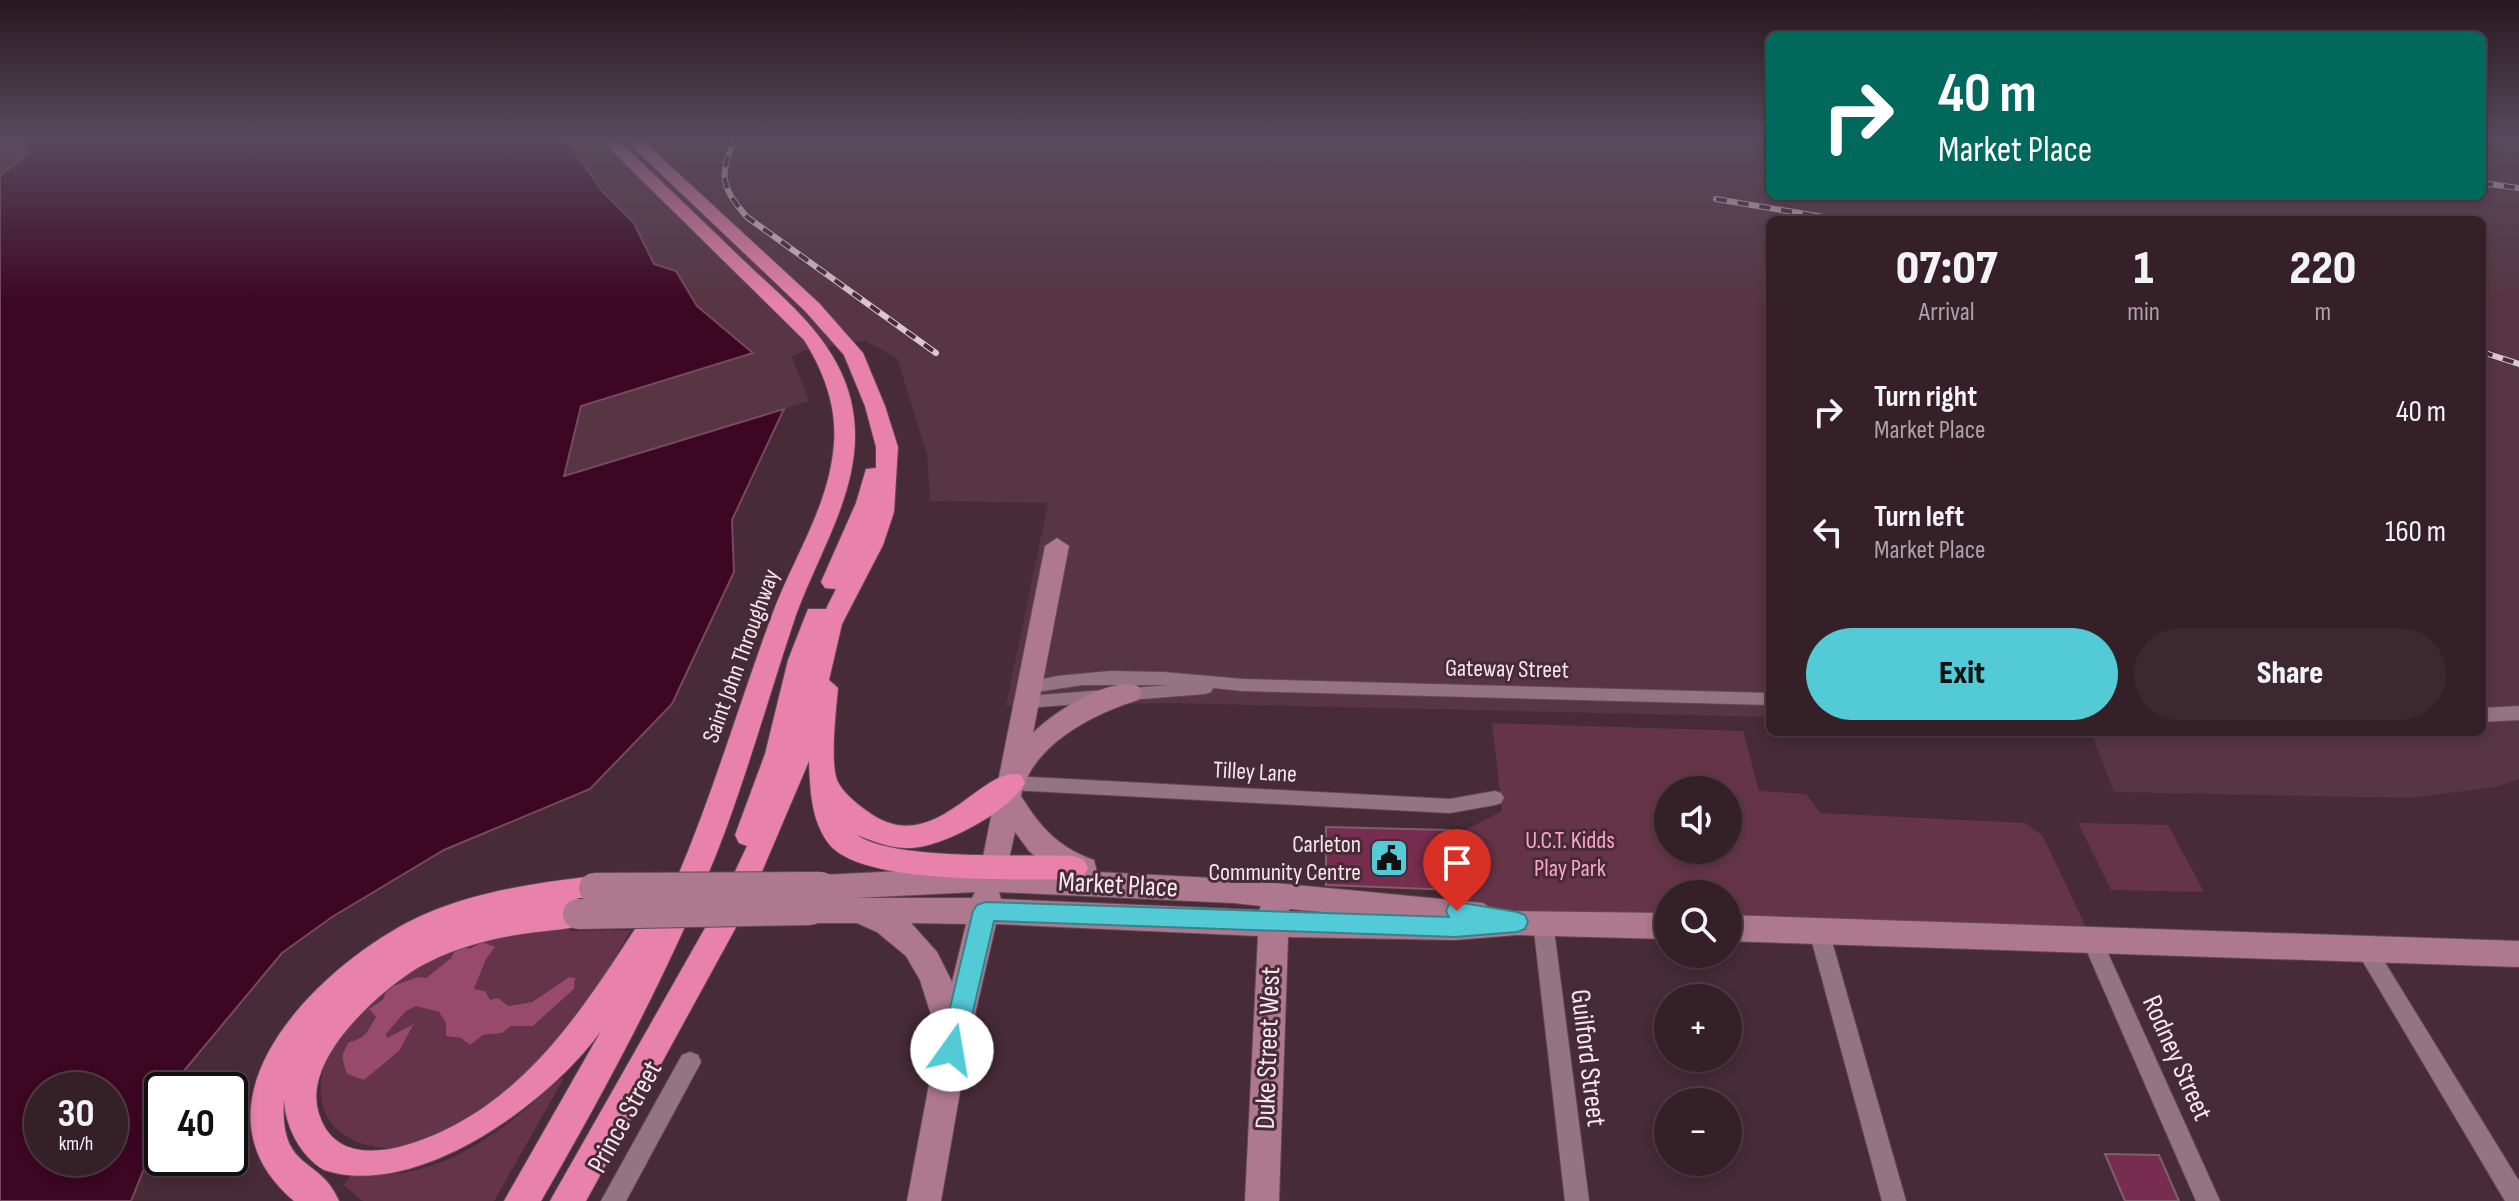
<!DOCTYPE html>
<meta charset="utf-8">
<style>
body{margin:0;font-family:"Sofia Sans Condensed",sans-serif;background:#3d2830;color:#f1f3f6;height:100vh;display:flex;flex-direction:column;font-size:30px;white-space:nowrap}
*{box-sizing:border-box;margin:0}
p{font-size:26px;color:#aaa3a8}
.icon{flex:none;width:44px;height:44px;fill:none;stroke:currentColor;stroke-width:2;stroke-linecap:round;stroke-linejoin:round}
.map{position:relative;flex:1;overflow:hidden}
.side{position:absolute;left:1766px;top:216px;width:720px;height:520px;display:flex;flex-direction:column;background:#352028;border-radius:12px;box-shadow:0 4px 12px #0003,0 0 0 2px #4f3e45}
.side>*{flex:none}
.top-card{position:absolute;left:1766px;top:32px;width:720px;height:168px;border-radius:12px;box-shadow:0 4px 12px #0003,0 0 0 2px #4f3e45;background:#00695c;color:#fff;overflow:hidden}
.controls{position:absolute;left:1654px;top:776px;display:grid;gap:16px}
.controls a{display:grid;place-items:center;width:88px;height:88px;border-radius:50%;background:#352028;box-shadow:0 4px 12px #0003,0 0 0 2px #4f3e45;font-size:40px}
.speed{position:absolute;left:24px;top:1072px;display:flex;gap:16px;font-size:40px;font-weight:700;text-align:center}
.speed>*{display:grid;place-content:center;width:104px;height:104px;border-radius:50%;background:#352028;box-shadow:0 4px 12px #0003,0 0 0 2px #4f3e45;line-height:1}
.speed small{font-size:20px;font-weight:400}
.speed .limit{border:4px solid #111;border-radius:12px;background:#fff;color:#111}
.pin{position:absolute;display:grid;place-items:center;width:68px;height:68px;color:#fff;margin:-82px -34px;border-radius:50% 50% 50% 0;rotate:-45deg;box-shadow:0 0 8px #0007}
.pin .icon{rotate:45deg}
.me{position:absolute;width:88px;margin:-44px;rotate:13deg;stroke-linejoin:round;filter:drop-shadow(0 0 6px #0008)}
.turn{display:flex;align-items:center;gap:28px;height:168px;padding:0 40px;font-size:36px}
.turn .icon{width:104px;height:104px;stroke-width:2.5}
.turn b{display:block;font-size:56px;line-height:68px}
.eta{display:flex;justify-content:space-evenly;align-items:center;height:136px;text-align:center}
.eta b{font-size:48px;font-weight:800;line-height:56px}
.action{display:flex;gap:16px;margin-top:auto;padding:16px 40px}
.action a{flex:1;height:92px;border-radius:48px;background:#52cbd7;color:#111;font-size:32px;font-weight:800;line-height:92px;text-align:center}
.action a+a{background:#3d2830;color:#f1f3f6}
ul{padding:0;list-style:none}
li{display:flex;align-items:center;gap:24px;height:120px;padding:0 40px}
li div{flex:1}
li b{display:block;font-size:30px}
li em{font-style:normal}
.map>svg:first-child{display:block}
.built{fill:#573542}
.green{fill:#653449;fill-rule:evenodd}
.forest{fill:#974a6c}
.water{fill:#3d0623;stroke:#754960;stroke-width:2;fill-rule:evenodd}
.building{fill:#762d4f;stroke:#805f6c;stroke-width:2}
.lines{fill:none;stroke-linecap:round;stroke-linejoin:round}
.street-casing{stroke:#614953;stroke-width:2}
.secondary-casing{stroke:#614953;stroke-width:2}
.highway-casing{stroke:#614953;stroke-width:2}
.street{fill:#957481;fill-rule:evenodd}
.secondary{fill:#ae788e;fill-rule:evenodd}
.highway{fill:#e882ad;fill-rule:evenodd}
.rail-casing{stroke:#dbc7cf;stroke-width:6}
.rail{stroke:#472b36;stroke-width:4;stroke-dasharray:11;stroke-linecap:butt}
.secondary-bridge-casing{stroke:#614953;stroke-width:32;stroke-linecap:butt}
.secondary-bridge{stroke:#ae788e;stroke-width:30}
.route{fill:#52cbd7;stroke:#35848c;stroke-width:2}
.labels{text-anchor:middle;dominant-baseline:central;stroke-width:6;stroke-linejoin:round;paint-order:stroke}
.street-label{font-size:24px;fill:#f9e6ed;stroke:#472b36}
.park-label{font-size:24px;fill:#fea6c9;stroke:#472b36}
.poi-label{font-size:24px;fill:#f9e6ed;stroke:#472b36;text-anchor:end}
.near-street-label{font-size:28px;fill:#f9e6ed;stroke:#472b36}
</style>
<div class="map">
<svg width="2519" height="1201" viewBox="0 0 2519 1201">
<rect width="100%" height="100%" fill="#472b36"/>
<!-- built -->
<polygon class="built" points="563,136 1770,136 1770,196 2482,196 2482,136 2519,136 2519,779 2496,787 2410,798 2114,792 2091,732 2482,732 2482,220 1770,220 1770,717 1167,703 1006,706 1048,503 930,501 927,455 897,358 865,341 805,350 792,357 809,401 563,476 580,406 753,353 697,306 676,271 654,264 634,223 604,193"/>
<!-- green -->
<g class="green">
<polygon points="0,136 19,136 29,154 0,175"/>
<path d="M 1492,723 L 1743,731 L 1759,791 L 1806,794 L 1820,813 L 2025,823 L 2043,836 L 2092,940 L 1728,928 L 1728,894 L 1668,894 L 1668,926 L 1457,911 L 1451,837 L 1502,811 ZM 1668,790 L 1728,790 L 1728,850 L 1668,850 Z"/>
<polygon points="2078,823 2168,825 2204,892 2111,890"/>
<path d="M 572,924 L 569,931 L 631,930 C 601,980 573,1032 531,1075 C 490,1117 413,1168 353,1140 C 340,1133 329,1124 324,1110 C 315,1086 325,1056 339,1035 C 392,958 484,935 572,924 ZM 482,942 L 495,947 L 486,959 L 474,989 L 484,991 L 490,1000 L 498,998 L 508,1006 L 531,1002 L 569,977 L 575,978 L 574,989 L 533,1026 L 511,1026 L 502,1033 L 483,1035 L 470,1045 L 461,1038 L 446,1036 L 446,1023 L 439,1012 L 416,1006 L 406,1011 L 386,1034 L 387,1038 L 414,1025 L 399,1051 L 364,1080 L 347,1074 C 343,1060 339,1056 349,1042 C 368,1038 367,1030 376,1017 L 369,1009 L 382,999 L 387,988 L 418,977 L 426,978 L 451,958 L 456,950 L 467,946 L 469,949 Z"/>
<path d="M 564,1078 L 494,1201 L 363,1201 L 343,1185 L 353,1173 C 418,1184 478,1149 526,1109 C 538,1100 551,1081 564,1078 Z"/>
</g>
<!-- forest -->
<path class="forest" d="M 482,942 L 495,947 L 486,959 L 474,989 L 485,991 L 490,1000 L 498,998 L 508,1006 L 532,1002 L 569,977 L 575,978 L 574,989 L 533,1026 L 511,1026 L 502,1033 L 483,1035 L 470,1045 L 461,1038 L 446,1036 L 446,1023 L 439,1012 L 416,1006 L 406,1011 L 386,1034 L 387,1038 L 414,1024 L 399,1051 L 364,1080 L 347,1074 C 343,1060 339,1057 349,1042 C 368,1038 367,1030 376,1017 L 369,1009 L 383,999 L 387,988 L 418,977 L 426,978 L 451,958 L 456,949 L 467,946 L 469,949 Z"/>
<!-- water -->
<path class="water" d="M 19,136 L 563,136 L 604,193 L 634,223 L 654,264 L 676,271 L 697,306 L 753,353 L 581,406 L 564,476 L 784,409 L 732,520 L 734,572 L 672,704 L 590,789 L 444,850 L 332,917 L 282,953 L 183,1072 L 176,1090 L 162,1090 L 162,1124 L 131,1201 L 0,1201 L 0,175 L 29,154 ZM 42,1090 L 110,1090 L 110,1158 L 42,1158 Z"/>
<!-- building -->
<g class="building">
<polygon points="1326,827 1450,830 1455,890 1326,885"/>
<polygon points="2105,1154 2159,1155 2179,1201 2125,1201"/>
</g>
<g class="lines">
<defs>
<g id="street">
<polygon points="1110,671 1163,672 1243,679 1770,693 1770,705 1243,691 1213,688 1211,692 1205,694 1027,708 1021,707 1018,702 1021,697 1027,696 1169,685 1083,685 1030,693 1024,691 1021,687 1024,683 1057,676"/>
<polygon points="2519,706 2519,720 2482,722 2482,708"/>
<polygon points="1011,776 1450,799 1495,791 1501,793 1504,798 1501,803 1495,805 1450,813 1011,790 1005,788 1002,783 1005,778"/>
<polygon points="1543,913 1550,916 1553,922 1589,1201 1565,1201 1533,922 1536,916"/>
<polygon points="1819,922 1826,925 1829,931 1906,1201 1882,1201 1809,931 1812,925"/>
<polygon points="2092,931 2099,934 2102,940 2220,1201 2196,1201 2082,940 2085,934"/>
<polygon points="2366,940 2373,943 2519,1181 2519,1201 2505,1201 2359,955 2356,949 2359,943"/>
<polygon points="690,1052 698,1055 701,1062 626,1201 601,1201 682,1055"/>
</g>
<g id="secondary">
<path d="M 1057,538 L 1069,546 L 1033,733 C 1054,712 1107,677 1138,686 L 1142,693 L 1138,700 C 1093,714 1031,745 1021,796 C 1040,827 1059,848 1094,860 L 1097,872 L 1233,879 L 1483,903 L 1495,911 L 1668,913 L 1668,939 L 1517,935 L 1455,940 L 1288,937 L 1279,1201 L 1245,1201 L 1258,936 L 996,924 L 969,1040 L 941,1201 L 907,1201 L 938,1037 L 920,980 L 906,956 L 877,932 L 857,923 L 810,923 L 800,919 L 795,910 L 800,901 L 816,897 L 806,887 L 811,878 L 821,875 L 981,867 L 1045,546 ZM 1015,832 L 1029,851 L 1052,870 L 1007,868 ZM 975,892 L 972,898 L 856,898 ZM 999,892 L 1233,903 L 1261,906 L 1259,910 L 1001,899 ZM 1289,909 L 1322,912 L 1289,912 ZM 911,923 L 966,924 L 952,982 L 937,952 Z"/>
<polygon points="1728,915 2519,941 2519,967 1728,941"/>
</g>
<g id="highway">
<path d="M 597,136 L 614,136 C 655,176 697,215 738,255 C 779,295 828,331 847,387 C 875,469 823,541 796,615 C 769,695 747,776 716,855 C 667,975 606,1089 541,1201 L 504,1201 L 601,1031 C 551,1101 418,1201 324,1170 C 300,1156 285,1126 284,1099 C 279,1173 320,1155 339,1201 L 294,1201 C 176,1101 325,959 423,915 C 477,891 536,883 594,876 L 604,879 L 609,888 L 604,897 L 580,902 L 588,905 L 593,914 L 588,923 C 570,930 549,930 529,933 C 491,938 453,948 419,967 C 378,992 301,1060 319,1114 C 342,1187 449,1133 487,1105 C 557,1055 602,979 648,909 L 664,907 C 708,812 736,712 772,615 C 793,558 830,505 834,443 C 837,406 823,370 804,340 Z"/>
<path d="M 621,136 L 638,136 L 819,303 L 863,353 L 885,406 L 898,447 L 894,512 L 883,545 L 842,624 L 829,680 L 838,688 C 836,710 830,761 837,780 C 842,792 857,804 867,811 C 934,862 982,763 1021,775 L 1025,783 C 1009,812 944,846 912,848 C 892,849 875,842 857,835 C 893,861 1025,854 1074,856 L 1084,860 L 1088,868 L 1084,876 L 1074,880 C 1020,878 862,886 829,844 C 811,821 810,789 809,761 L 746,909 L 586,1201 L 550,1201 L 725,893 L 747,846 L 739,843 L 735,835 L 765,754 L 788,660 L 808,609 L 826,609 L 836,589 L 825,588 L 821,582 L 856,503 L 866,469 L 876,468 L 876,447 L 865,406 L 844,355 L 805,311 Z"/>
</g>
</defs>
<!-- street casing -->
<use href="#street" class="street-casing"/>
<!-- secondary casing -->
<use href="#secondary" class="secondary-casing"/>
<!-- highway casing -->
<use href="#highway" class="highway-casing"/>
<!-- street -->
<use href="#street" class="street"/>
<!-- secondary -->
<use href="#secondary" class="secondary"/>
<!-- highway -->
<use href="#highway" class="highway"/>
<defs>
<g id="rail">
<path d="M 737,136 C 719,173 719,185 747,217 L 936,353"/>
<polyline points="2482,183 2519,188"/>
<polyline points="1716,199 1841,220"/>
<polyline points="2482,352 2519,364"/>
</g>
</defs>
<!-- rail casing -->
<use href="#rail" class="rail-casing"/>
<!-- rail -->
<use href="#rail" class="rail"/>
<defs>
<g id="secondary-bridge">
<polyline points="594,888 821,887"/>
<polyline points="578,914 810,910"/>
</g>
</defs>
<!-- secondary-bridge casing -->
<use href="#secondary-bridge" class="secondary-bridge-casing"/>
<!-- secondary-bridge -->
<use href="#secondary-bridge" class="secondary-bridge"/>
</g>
<!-- sky -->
<linearGradient id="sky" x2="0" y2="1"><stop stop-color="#27181e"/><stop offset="0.45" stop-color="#584a5d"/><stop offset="1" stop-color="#584a5d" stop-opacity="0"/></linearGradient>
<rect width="2519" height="304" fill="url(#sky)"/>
<!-- route -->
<polygon class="route" points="985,902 1449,917 1446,911 1449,904 1457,902 1517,912 1525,915 1528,922 1525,929 1517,932 1455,937 994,921 964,1050 960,1058 952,1061 943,1058 940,1050 973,911 977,905"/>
<!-- icons -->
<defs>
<symbol id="civic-square" viewBox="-11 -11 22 22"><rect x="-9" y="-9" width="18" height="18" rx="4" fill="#52cbd7" stroke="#472b36"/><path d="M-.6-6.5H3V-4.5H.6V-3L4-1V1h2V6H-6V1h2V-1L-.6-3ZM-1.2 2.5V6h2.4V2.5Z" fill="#111"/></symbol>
</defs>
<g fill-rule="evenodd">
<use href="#civic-square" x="1367" y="836" width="44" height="44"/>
</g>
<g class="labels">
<!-- street labels -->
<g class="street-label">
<text transform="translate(741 656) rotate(-70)">Saint John Throughway</text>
<text transform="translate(1507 669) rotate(1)">Gateway Street</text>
<text transform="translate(1255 772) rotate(3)">Tilley Lane</text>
</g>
<!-- park labels -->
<g class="park-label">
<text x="1570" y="840">U.C.T. Kidds<tspan x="1570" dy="28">Play Park</tspan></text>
</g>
<!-- poi labels -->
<g class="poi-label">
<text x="1361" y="844">Carleton<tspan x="1361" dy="28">Community Centre</tspan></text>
</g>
<!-- near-street labels -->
<g class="near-street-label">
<text transform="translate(1118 885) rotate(3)">Market Place</text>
<text transform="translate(1268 1048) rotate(-88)">Duke Street West</text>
<text transform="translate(1588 1058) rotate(83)">Guilford Street</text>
<text transform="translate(2177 1058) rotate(66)">Rodney Street</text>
<text transform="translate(625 1117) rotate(-61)">Prince Street</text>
</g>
</g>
</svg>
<div class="controls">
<a><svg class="icon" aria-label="sound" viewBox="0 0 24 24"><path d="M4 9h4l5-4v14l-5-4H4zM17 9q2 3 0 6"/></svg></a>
<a><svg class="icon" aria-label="search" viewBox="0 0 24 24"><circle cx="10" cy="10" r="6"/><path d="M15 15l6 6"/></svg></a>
<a>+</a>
<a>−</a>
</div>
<div class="speed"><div>30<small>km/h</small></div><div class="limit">40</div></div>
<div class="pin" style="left:1457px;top:911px;background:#d93025"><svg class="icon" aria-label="arrive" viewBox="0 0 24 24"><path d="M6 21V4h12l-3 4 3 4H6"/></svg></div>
<svg class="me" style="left:952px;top:1050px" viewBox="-20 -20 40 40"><circle r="19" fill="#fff"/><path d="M0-13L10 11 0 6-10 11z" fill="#52cbd7"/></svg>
<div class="top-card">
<div class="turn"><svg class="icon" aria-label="right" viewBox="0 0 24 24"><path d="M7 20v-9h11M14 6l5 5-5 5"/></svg><div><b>40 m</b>Market Place</div></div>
</div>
<section class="side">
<div class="eta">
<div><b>07:07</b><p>Arrival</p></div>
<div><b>1</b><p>min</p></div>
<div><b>220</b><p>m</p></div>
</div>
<ul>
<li><svg class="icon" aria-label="right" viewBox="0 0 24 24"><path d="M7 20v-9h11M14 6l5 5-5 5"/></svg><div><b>Turn right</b><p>Market Place</p></div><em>40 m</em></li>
<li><svg class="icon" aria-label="left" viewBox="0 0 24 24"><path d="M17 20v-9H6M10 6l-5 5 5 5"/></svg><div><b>Turn left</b><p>Market Place</p></div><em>160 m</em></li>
</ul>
<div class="action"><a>Exit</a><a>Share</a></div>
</section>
</div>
